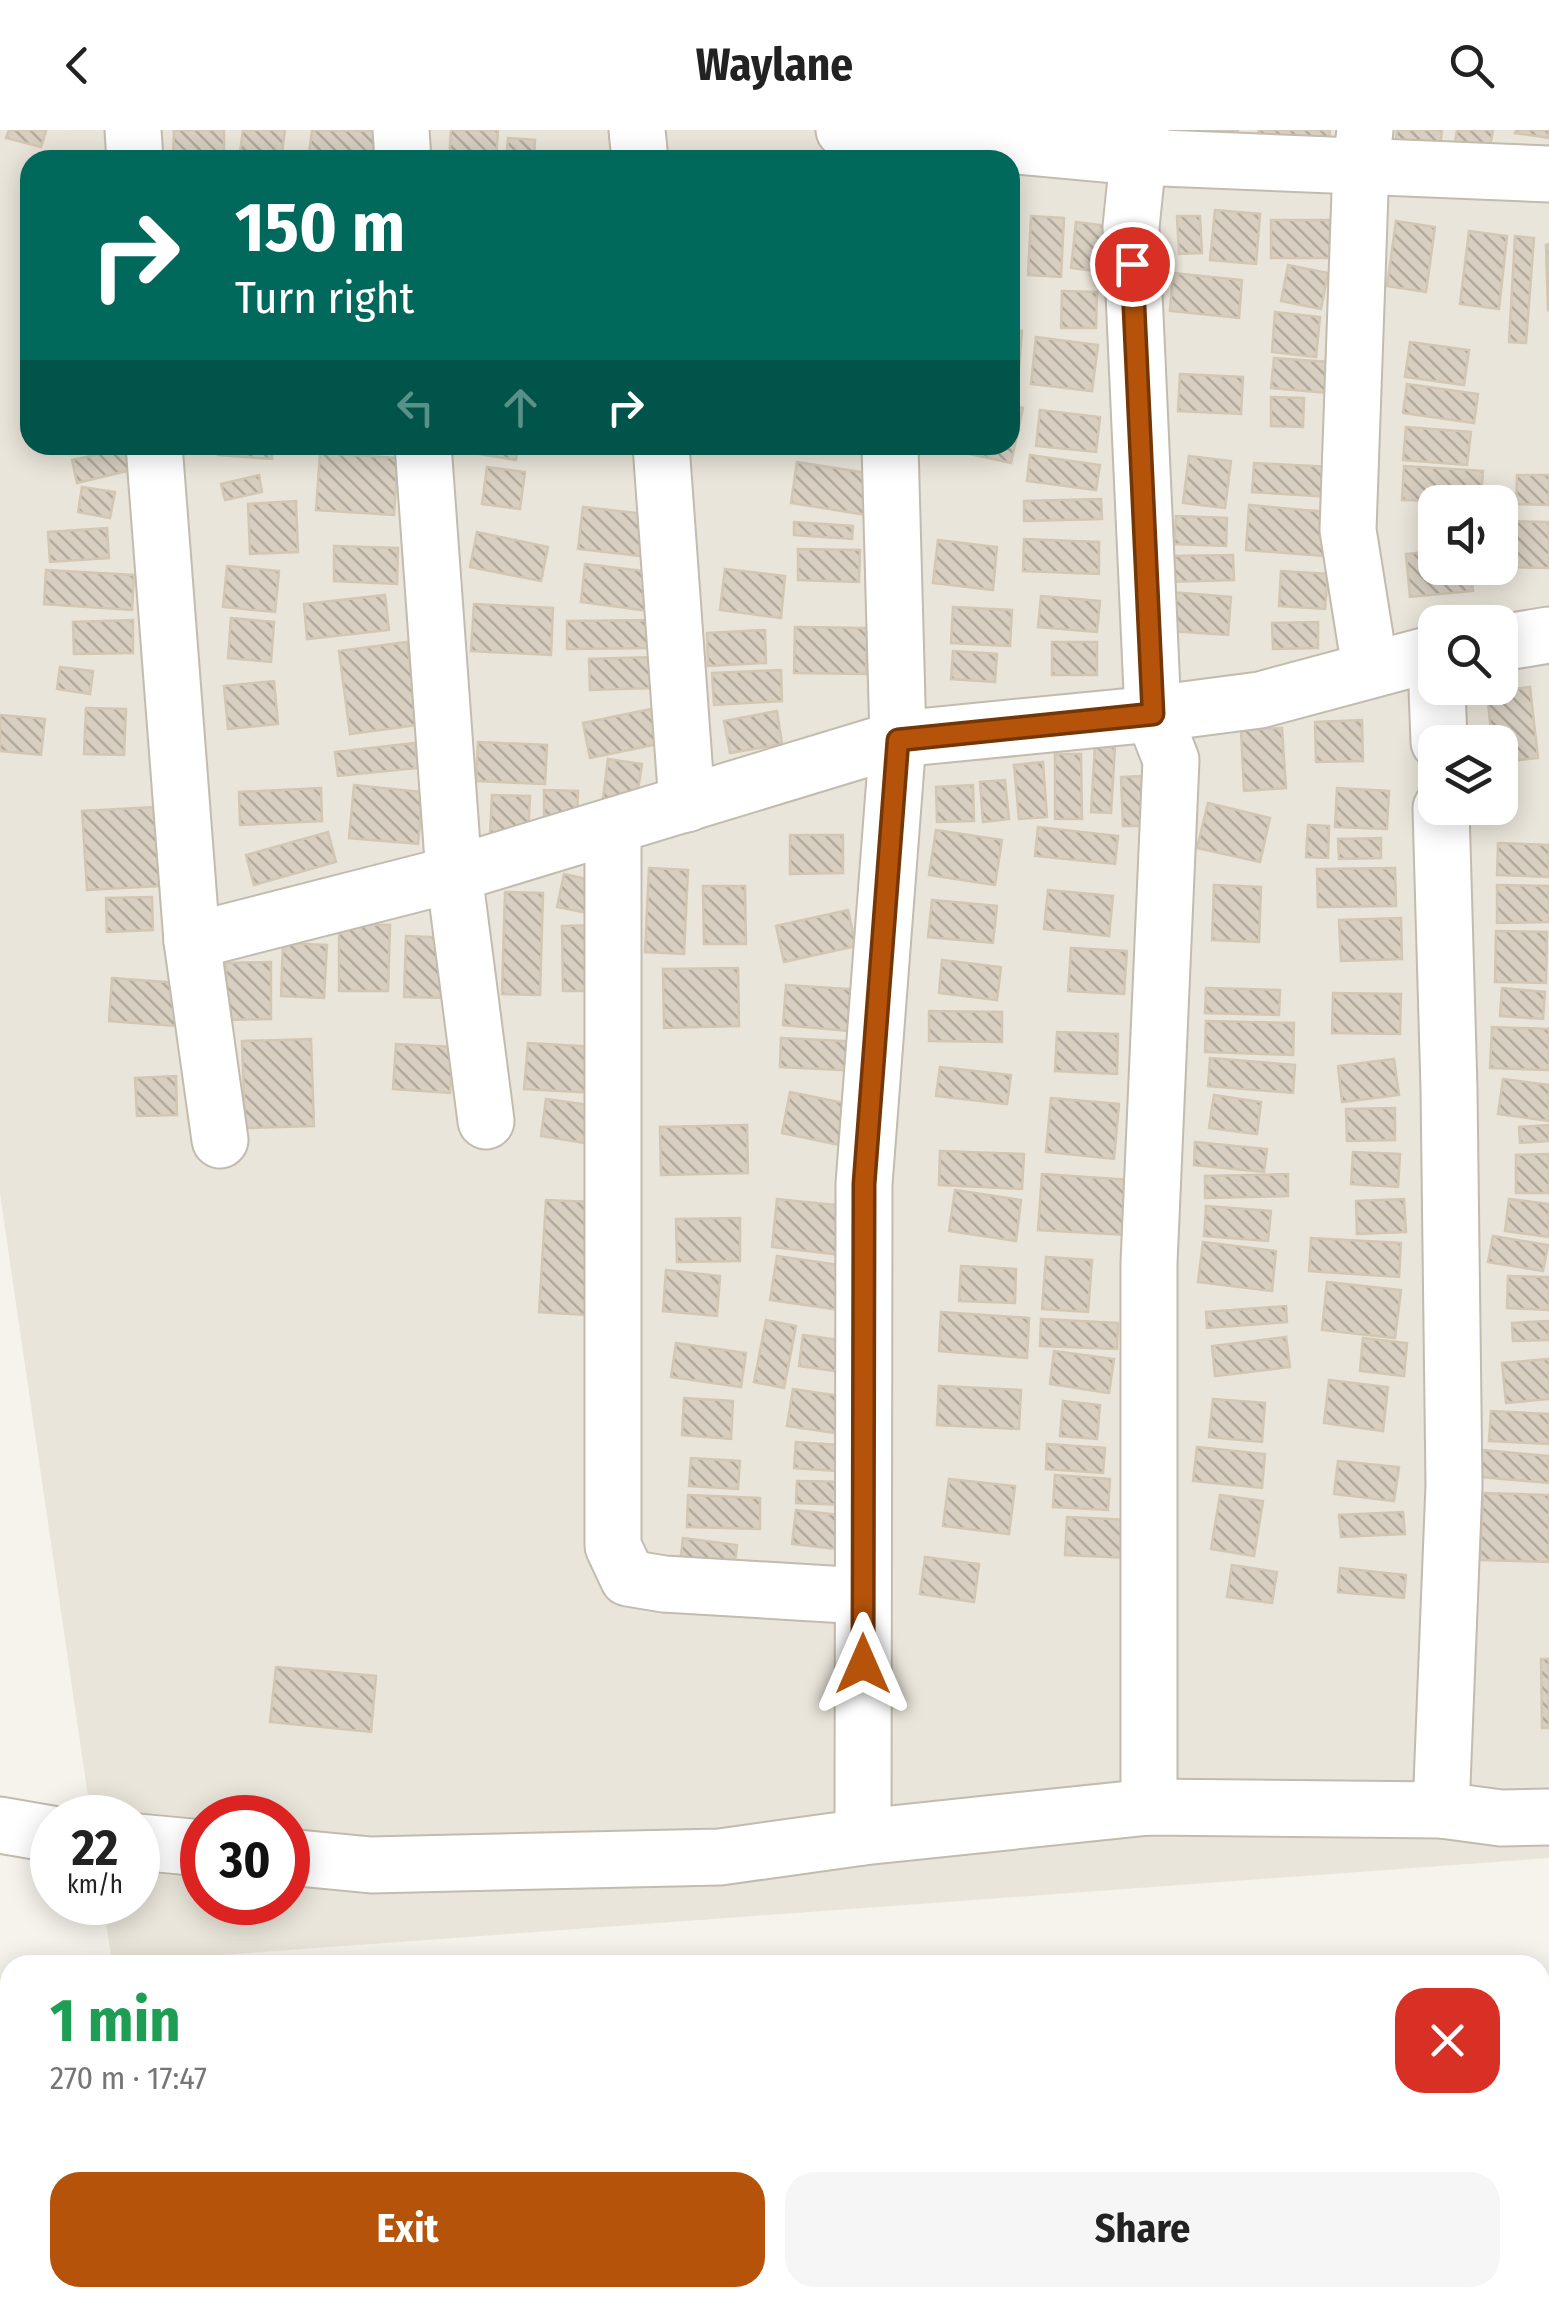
<!DOCTYPE html>
<meta charset="utf-8">
<style>
body{margin:0;font-family:"Fira Sans Condensed",sans-serif;background:#f6f6f6;color:#222;height:100vh;display:flex;flex-direction:column;font-size:38px;white-space:nowrap}
*{box-sizing:border-box;margin:0}
p{font-size:32px;color:#767676}
.icon{flex:none;width:55px;height:55px;fill:none;stroke:currentColor;stroke-width:2;stroke-linecap:round;stroke-linejoin:round}
.map{position:relative;flex:1;overflow:hidden}
.panel{position:absolute;left:0px;top:1825px;width:1550px;height:352px;display:flex;flex-direction:column;background:#fff;border-radius:30px 30px 0 0;box-shadow:0 5px 25px #0003}
.panel>*{flex:none}
.guide{position:absolute;left:20px;top:20px;width:1000px;height:305px;border-radius:30px;box-shadow:0 5px 25px #0003;background:#00695c;color:#fff;overflow:hidden}
.fabs{position:absolute;left:1418px;top:355px;display:grid;gap:20px}
.fabs a{display:grid;place-items:center;width:100px;height:100px;border-radius:20px;background:#fff;box-shadow:0 5px 25px #0003;font-size:50px}
.speed{position:absolute;left:30px;top:1665px;display:flex;gap:20px;font-size:50px;font-weight:700;text-align:center}
.speed>*{display:grid;place-content:center;width:130px;height:130px;border-radius:50%;background:#fff;box-shadow:0 5px 25px #0003;line-height:1}
.speed small{font-size:25px;font-weight:400}
.speed .limit{border:15px solid #d22;background:#fff;color:#111}
.pin{position:absolute;display:grid;place-items:center;width:85px;height:85px;color:#fff;margin:-42px;border:5px solid #fff;border-radius:50%;box-shadow:0 2px 10px #0007}
.me{position:absolute;width:110px;margin:-55px;rotate:0deg;stroke-linejoin:round;filter:drop-shadow(0 0 8px #0008)}
.turn{display:flex;align-items:center;gap:35px;height:210px;padding:0 50px;font-size:45px}
.turn .icon{width:130px;height:130px;stroke-width:2.5}
.turn b{display:block;font-size:70px;line-height:85px}
.lanes{display:flex;align-items:center;height:95px;padding:0 50px;background:#0003;justify-content:center;gap:50px;direction:ltr}
.lanes .off{opacity:.35}
.round{display:grid;place-items:center;flex:none;width:105px;height:105px;border-radius:30px;background:#f6f6f6}
.summary{display:flex;align-items:center;justify-content:space-between;height:170px;padding:0 50px}
h1{font-size:60px;font-weight:700;line-height:75px;color:#1e9e55}
.button{display:flex;gap:20px;margin-top:auto;padding:20px 50px}
.button a{flex:1;height:115px;border-radius:30px;background:#b45309;color:#fff;font-size:40px;font-weight:700;line-height:115px;text-align:center}
.button a+a{background:#f6f6f6;color:#222}
header{display:flex;justify-content:space-between;align-items:center;height:130px;padding:0 50px;background:#fff;font-size:45px;font-weight:700}
.map>svg:first-child{display:block}
.residential{fill:#eae5da;fill-rule:evenodd}
.building{fill:url(#building-back-hatch);stroke:#d3c7b4;stroke-width:2.5}
.lines{fill:none;stroke-linecap:round;stroke-linejoin:round}
.minor-casing{stroke:#c2bbae;stroke-width:59}
.minor{stroke:#fff;stroke-width:55}
.route-casing{stroke:#753606;stroke-width:25}
.route{stroke:#b45309;stroke-width:18}
</style>
<header><svg class="icon" aria-label="back" viewBox="0 0 24 24"><path d="M15 5l-7 7 7 7"/></svg>Waylane<svg class="icon" aria-label="search" viewBox="0 0 24 24"><circle cx="10" cy="10" r="6"/><path d="M15 15l6 6"/></svg></header>
<div class="map">
<svg width="1549" height="2176" viewBox="0 0 1549 2176">
<defs>
<pattern id="building-back-hatch" width="6" height="6" patternUnits="userSpaceOnUse" patternTransform="scale(2.5)"><rect width="6" height="6" fill="#d8cfc1"/><path d="M-1 5l2 2M0 0l6 6M5-1l2 2" fill="none" stroke="#b1aa9e"/></pattern>
</defs>
<rect width="100%" height="100%" fill="#f6f3ec"/>
<!-- residential -->
<path class="residential" d="M 0,0 L 1549,0 L 1549,1728 L 112,1833 L 103,1773 L 138,1772 L 138,1688 L 91,1687 L 0,1064 ZM 30,30 L 1010,30 L 1010,315 L 30,315 ZM 1435,372 L 1500,372 L 1500,438 L 1435,438 ZM 1435,492 L 1500,492 L 1500,558 L 1435,558 ZM 1435,612 L 1500,612 L 1500,678 L 1435,678 ZM 202,1688 L 288,1688 L 288,1772 L 202,1772 Z"/>
<!-- building -->
<g class="building">
<polygon points="9,0 40,0 46,1 41,17 6,8"/>
<polygon points="174,0 224,0 224,30 173,30"/>
<polygon points="243,0 285,0 281,30 239,30"/>
<polygon points="312,0 376,1 372,30 308,30"/>
<polygon points="451,0 498,0 496,30 449,30"/>
<polygon points="1192,0 1238,0 1237,14 1192,11"/>
<polygon points="1259,0 1330,0 1327,28 1257,22"/>
<polygon points="1397,0 1442,0 1439,29 1394,24"/>
<polygon points="1457,0 1493,0 1489,24 1454,19"/>
<polygon points="1516,0 1549,0 1549,8 1515,3"/>
<polygon points="508,8 535,10 534,30 506,30"/>
<polygon points="1215,80 1260,84 1256,134 1210,130"/>
<polygon points="1031,86 1064,88 1061,147 1028,145"/>
<polygon points="1177,86 1200,86 1202,123 1179,124"/>
<rect x="1271" y="90" width="59" height="38"/>
<polygon points="1396,91 1435,97 1426,162 1387,156"/>
<polygon points="1076,92 1109,96 1103,142 1071,138"/>
<polygon points="1469,101 1507,106 1499,179 1460,174"/>
<polygon points="1515,106 1534,108 1526,213 1509,212"/>
<polygon points="1549,114 1549,180 1548,180 1546,115"/>
<polygon points="1288,135 1328,143 1321,179 1281,171"/>
<polygon points="29,140 30,141 30,172 23,171"/>
<polygon points="1173,143 1242,150 1239,188 1170,181"/>
<polygon points="1010,150 1013,150 1012,191 1010,190"/>
<polygon points="1062,161 1097,162 1096,198 1061,198"/>
<polygon points="1275,182 1320,187 1316,227 1272,222"/>
<polygon points="1010,200 1022,201 1019,238 1010,238"/>
<polygon points="1036,207 1098,215 1092,261 1031,254"/>
<polygon points="1410,212 1469,220 1464,255 1405,247"/>
<polygon points="1274,228 1329,232 1327,263 1271,258"/>
<polygon points="1180,244 1243,247 1241,284 1178,281"/>
<polygon points="1407,254 1478,264 1474,293 1403,283"/>
<polygon points="1271,267 1304,268 1303,297 1271,296"/>
<polygon points="1010,275 1023,278 1011,333 934,316 1010,315"/>
<polygon points="1040,280 1100,287 1096,322 1036,316"/>
<polygon points="1406,297 1471,302 1467,335 1403,330"/>
<polygon points="219,315 273,315 272,329 218,325"/>
<polygon points="468,315 518,315 516,330 467,322"/>
<polygon points="126,318 131,340 77,353 72,330"/>
<polygon points="320,323 398,328 394,385 316,380"/>
<polygon points="1030,325 1100,335 1096,360 1027,351"/>
<polygon points="1189,326 1231,331 1225,378 1183,373"/>
<polygon points="797,332 874,344 867,385 791,373"/>
<polygon points="1254,333 1332,337 1331,367 1252,362"/>
<polygon points="1404,336 1483,341 1481,372 1402,370"/>
<polygon points="487,337 525,342 520,379 482,374"/>
<polygon points="259,345 262,362 225,370 221,354"/>
<polygon points="1517,345 1549,345 1549,375 1516,374"/>
<polygon points="82,357 115,362 110,388 78,382"/>
<polygon points="1101,369 1102,389 1024,391 1024,371"/>
<polygon points="296,371 298,422 250,424 248,374"/>
<polygon points="1249,375 1327,382 1323,426 1246,420"/>
<polygon points="583,377 646,384 641,426 578,419"/>
<polygon points="1176,386 1227,388 1226,416 1174,414"/>
<polygon points="1503,391 1549,392 1549,438 1502,437"/>
<polygon points="794,392 853,396 852,409 794,405"/>
<polygon points="107,398 109,428 50,432 48,402"/>
<polygon points="477,402 548,417 541,451 470,437"/>
<polygon points="1024,409 1099,412 1099,444 1023,441"/>
<polygon points="938,410 997,417 993,460 933,453"/>
<polygon points="334,416 398,418 397,454 334,451"/>
<polygon points="798,419 860,420 859,452 798,450"/>
<polygon points="1435,421 1435,438 1470,438 1473,461 1410,467 1406,424"/>
<polygon points="1233,425 1234,450 1169,452 1169,426"/>
<polygon points="585,434 653,442 649,481 581,472"/>
<polygon points="227,436 279,441 275,482 223,477"/>
<polygon points="725,439 785,446 781,488 720,480"/>
<polygon points="46,440 134,445 132,480 44,474"/>
<polygon points="1281,441 1328,444 1325,479 1279,476"/>
<polygon points="1159,461 1231,467 1228,505 1156,500"/>
<polygon points="385,465 389,500 307,509 304,474"/>
<polygon points="1041,466 1100,471 1097,502 1038,497"/>
<polygon points="474,474 553,478 551,525 471,521"/>
<polygon points="953,477 1012,480 1010,516 951,513"/>
<polygon points="231,488 274,492 271,532 228,528"/>
<polygon points="133,490 133,523 74,524 73,492"/>
<polygon points="656,490 656,518 567,519 567,491"/>
<polygon points="1318,492 1318,518 1273,519 1272,493"/>
<polygon points="795,497 867,498 866,544 794,543"/>
<polygon points="765,500 766,533 708,536 707,503"/>
<polygon points="407,512 418,595 350,604 339,521"/>
<rect x="1052" y="512" width="45" height="33"/>
<polygon points="953,521 997,524 995,552 951,549"/>
<polygon points="652,527 653,558 590,560 589,529"/>
<polygon points="60,537 93,541 90,564 57,559"/>
<polygon points="781,540 782,571 714,575 712,543"/>
<polygon points="274,551 278,594 228,599 224,556"/>
<polygon points="1530,557 1538,628 1500,632 1500,612 1492,612 1487,562"/>
<polygon points="86,578 126,579 124,625 84,624"/>
<polygon points="651,579 658,614 590,628 583,593"/>
<polygon points="777,581 782,614 730,623 724,591"/>
<polygon points="0,585 45,589 41,625 0,621"/>
<polygon points="1362,590 1363,631 1316,632 1315,592"/>
<polygon points="1282,598 1286,658 1244,661 1241,600"/>
<polygon points="478,612 547,615 545,654 476,651"/>
<polygon points="415,613 418,638 338,646 335,622"/>
<polygon points="1095,616 1115,617 1111,683 1091,682"/>
<polygon points="1055,624 1081,624 1082,689 1055,689"/>
<polygon points="608,629 642,634 636,672 603,668"/>
<polygon points="1043,632 1047,687 1019,689 1014,635"/>
<polygon points="1144,646 1146,696 1123,696 1121,647"/>
<polygon points="1005,650 1009,689 983,692 980,652"/>
<polygon points="354,655 423,662 418,714 349,708"/>
<polygon points="973,655 974,691 937,692 936,657"/>
<polygon points="321,658 322,691 240,695 239,662"/>
<polygon points="1337,658 1389,661 1387,699 1335,697"/>
<polygon points="544,660 578,661 577,689 544,689"/>
<polygon points="492,665 530,666 528,707 490,706"/>
<polygon points="1208,673 1270,688 1260,732 1197,718"/>
<polygon points="155,677 160,756 87,760 82,681"/>
<polygon points="1308,695 1329,696 1328,728 1306,727"/>
<polygon points="1038,697 1118,706 1115,734 1035,726"/>
<polygon points="936,700 1002,710 995,755 929,745"/>
<polygon points="328,702 336,732 254,755 246,725"/>
<polygon points="790,705 843,705 843,743 790,744"/>
<polygon points="1381,708 1381,728 1339,729 1338,709"/>
<polygon points="1498,713 1549,715 1549,747 1497,745"/>
<polygon points="649,738 688,740 684,824 645,822"/>
<polygon points="1395,738 1396,776 1318,777 1317,739"/>
<polygon points="564,744 600,752 593,784 557,777"/>
<polygon points="1214,755 1261,757 1259,812 1212,810"/>
<polygon points="1497,755 1549,756 1549,792 1497,793"/>
<polygon points="703,756 745,756 746,814 704,814"/>
<polygon points="1048,760 1113,766 1109,806 1044,799"/>
<polygon points="505,762 543,763 540,865 502,864"/>
<polygon points="152,767 153,800 107,802 106,768"/>
<polygon points="932,770 997,776 993,813 928,807"/>
<polygon points="848,780 856,816 784,832 776,796"/>
<polygon points="1401,788 1402,829 1341,831 1339,790"/>
<polygon points="339,794 390,795 388,861 339,861"/>
<polygon points="601,795 602,861 563,861 562,796"/>
<polygon points="1496,801 1547,802 1546,853 1495,852"/>
<polygon points="406,806 451,808 450,868 404,867"/>
<polygon points="283,813 327,815 324,868 281,866"/>
<polygon points="1071,818 1127,821 1124,864 1068,861"/>
<polygon points="942,830 1001,837 997,870 939,863"/>
<polygon points="271,832 271,889 226,890 226,833"/>
<polygon points="738,838 739,896 664,898 663,839"/>
<polygon points="112,848 179,853 176,896 109,891"/>
<polygon points="786,855 862,860 859,902 783,895"/>
<polygon points="1206,858 1280,860 1279,885 1205,883"/>
<polygon points="1502,858 1545,862 1543,889 1500,886"/>
<polygon points="1333,863 1401,864 1400,904 1332,903"/>
<polygon points="929,881 1002,882 1002,912 929,911"/>
<polygon points="1206,891 1294,893 1293,925 1205,922"/>
<polygon points="1492,897 1549,899 1549,940 1490,938"/>
<polygon points="1057,902 1118,904 1117,944 1055,941"/>
<polygon points="781,908 862,912 860,941 780,937"/>
<polygon points="311,909 314,996 245,998 242,911"/>
<polygon points="528,913 597,917 595,963 524,959"/>
<polygon points="396,914 453,917 450,963 393,959"/>
<polygon points="1210,928 1295,935 1293,963 1208,956"/>
<polygon points="1394,929 1399,965 1342,972 1338,936"/>
<polygon points="940,937 1011,945 1007,974 936,966"/>
<polygon points="176,946 177,985 137,986 135,948"/>
<polygon points="1503,949 1549,955 1549,991 1498,984"/>
<polygon points="790,962 863,977 854,1018 782,1003"/>
<polygon points="1214,965 1261,972 1257,1004 1209,998"/>
<polygon points="1051,968 1119,974 1114,1029 1046,1022"/>
<polygon points="546,969 590,975 585,1013 541,1006"/>
<polygon points="1395,978 1395,1010 1347,1011 1346,979"/>
<polygon points="747,995 748,1043 661,1045 660,997"/>
<polygon points="1549,995 1549,1011 1520,1013 1519,997"/>
<polygon points="1195,1012 1267,1019 1264,1042 1194,1035"/>
<polygon points="940,1021 1024,1024 1022,1059 939,1055"/>
<polygon points="1353,1022 1400,1024 1398,1057 1351,1054"/>
<polygon points="1549,1024 1549,1063 1516,1063 1516,1025"/>
<polygon points="1042,1044 1131,1050 1127,1105 1038,1100"/>
<polygon points="1288,1044 1288,1066 1205,1068 1205,1046"/>
<polygon points="955,1060 1021,1070 1016,1111 949,1101"/>
<polygon points="777,1069 846,1076 842,1125 772,1117"/>
<polygon points="1404,1069 1406,1102 1357,1104 1356,1071"/>
<polygon points="1509,1069 1549,1074 1549,1107 1505,1101"/>
<polygon points="546,1070 593,1072 586,1185 539,1182"/>
<polygon points="1206,1076 1271,1081 1268,1111 1204,1106"/>
<polygon points="740,1088 740,1131 677,1132 676,1089"/>
<polygon points="1493,1106 1548,1115 1543,1141 1488,1132"/>
<polygon points="1311,1108 1401,1113 1399,1147 1309,1141"/>
<polygon points="1203,1112 1276,1121 1272,1161 1198,1152"/>
<polygon points="777,1126 853,1137 847,1181 770,1170"/>
<polygon points="1046,1127 1092,1130 1088,1182 1042,1179"/>
<polygon points="961,1136 1016,1139 1015,1173 959,1171"/>
<polygon points="666,1140 720,1146 717,1186 663,1181"/>
<polygon points="1508,1146 1549,1147 1549,1180 1507,1178"/>
<polygon points="1327,1152 1401,1160 1395,1208 1322,1200"/>
<polygon points="1286,1176 1287,1192 1207,1198 1206,1182"/>
<polygon points="941,1182 1029,1188 1027,1228 939,1221"/>
<polygon points="1041,1189 1118,1193 1117,1219 1040,1216"/>
<polygon points="766,1190 796,1196 784,1258 754,1252"/>
<polygon points="1549,1191 1549,1210 1513,1211 1512,1193"/>
<polygon points="803,1205 839,1210 835,1241 799,1236"/>
<polygon points="1286,1207 1290,1237 1215,1246 1212,1216"/>
<polygon points="1363,1208 1407,1213 1404,1246 1360,1241"/>
<polygon points="676,1213 746,1223 741,1257 671,1247"/>
<polygon points="1054,1221 1114,1229 1109,1263 1050,1254"/>
<polygon points="1549,1229 1549,1269 1506,1273 1502,1233"/>
<polygon points="1329,1250 1388,1257 1383,1301 1324,1293"/>
<polygon points="939,1256 1021,1260 1019,1299 937,1295"/>
<polygon points="793,1259 847,1267 842,1304 787,1296"/>
<polygon points="684,1268 733,1271 731,1309 682,1305"/>
<polygon points="1213,1269 1265,1273 1262,1312 1209,1307"/>
<polygon points="1063,1271 1100,1275 1097,1309 1060,1306"/>
<polygon points="1491,1281 1549,1284 1549,1314 1489,1311"/>
<polygon points="796,1312 852,1316 851,1342 794,1338"/>
<polygon points="1047,1314 1105,1318 1103,1343 1046,1339"/>
<polygon points="1197,1317 1265,1324 1262,1358 1193,1351"/>
<polygon points="1472,1319 1549,1326 1549,1353 1470,1346"/>
<polygon points="691,1328 740,1331 738,1359 689,1356"/>
<polygon points="1338,1331 1399,1337 1394,1371 1334,1364"/>
<polygon points="1055,1345 1110,1349 1108,1380 1053,1377"/>
<polygon points="949,1349 1015,1356 1009,1404 943,1396"/>
<polygon points="797,1351 848,1352 847,1375 796,1373"/>
<polygon points="1483,1363 1549,1365 1549,1432 1480,1430"/>
<polygon points="688,1365 760,1368 760,1399 687,1397"/>
<polygon points="1220,1365 1263,1371 1254,1426 1211,1419"/>
<polygon points="796,1380 849,1386 846,1420 792,1414"/>
<polygon points="1403,1382 1405,1404 1341,1407 1339,1385"/>
<polygon points="1067,1387 1131,1390 1129,1428 1065,1425"/>
<polygon points="683,1408 737,1415 732,1455 678,1449"/>
<polygon points="925,1427 979,1434 974,1472 920,1464"/>
<polygon points="1232,1435 1277,1442 1272,1473 1227,1467"/>
<polygon points="1340,1438 1406,1445 1404,1468 1338,1462"/>
<polygon points="1541,1529 1549,1529 1549,1598 1542,1598"/>
<polygon points="276,1537 376,1546 371,1602 270,1592"/>
</g>
<g class="lines">
<defs>
<g id="minor">
<polyline points="133,0 135,30"/>
<polyline points="401,0 403,30"/>
<polyline points="637,0 640,30"/>
<polyline points="844,0 1138,27 1549,44"/>
<polyline points="1141,0 1131,97 1153,584 1171,630 1149,1133 1149,1677"/>
<polyline points="1365,0 1361,34 1348,400 1370,538"/>
<polyline points="154,315 192,811 220,1010"/>
<polyline points="423,315 454,744 486,991"/>
<polyline points="661,315 687,674"/>
<polyline points="1500,513 1549,505"/>
<polyline points="1437,558 1439,612"/>
<polyline points="1441,678 1449,959 1454,1355 1441,1680"/>
<polyline points="613,696 613,1416 628,1448 664,1454 863,1466"/>
<polyline points="192,811 454,744 898,609 1153,584 1260,570 1435,523"/>
<polyline points="0,1695 52,1704"/>
<polyline points="863,1707 864,1054 898,609 890,315"/>
<polyline points="138,1712 202,1718"/>
<polyline points="288,1727 371,1735 720,1727 863,1707 1149,1677 1441,1680 1501,1688 1549,1687"/>
</g>
</defs>
<!-- minor casing -->
<use href="#minor" class="minor-casing"/>
<!-- minor -->
<use href="#minor" class="minor"/>
</g>
<g class="lines">
<defs>
<polyline id="route" points="863,1534 864,1054 898,610 1153,584 1132,134"/>
</defs>
<!-- route casing -->
<use href="#route" class="route-casing"/>
<!-- route -->
<use href="#route" class="route"/>
</g>
</svg>
<div class="fabs">
<a><svg class="icon" aria-label="sound" viewBox="0 0 24 24"><path d="M4 9h4l5-4v14l-5-4H4zM17 9q2 3 0 6"/></svg></a>
<a><svg class="icon" aria-label="search" viewBox="0 0 24 24"><circle cx="10" cy="10" r="6"/><path d="M15 15l6 6"/></svg></a>
<a><svg class="icon" aria-label="layers" viewBox="0 0 24 24"><path d="M12 4l9 5-9 5-9-5zM3 14l9 5 9-5"/></svg></a>
</div>
<div class="speed"><div>22<small>km/h</small></div><div class="limit">30</div></div>
<div class="pin" style="left:1132px;top:134px;background:#d93025"><svg class="icon" aria-label="arrive" viewBox="0 0 24 24"><path d="M6 21V4h12l-3 4 3 4H6"/></svg></div>
<svg class="me" style="left:863px;top:1534px" viewBox="-20 -20 40 40"><path d="M0-17L14 15 0 8-14 15z" fill="#b45309" stroke="#fff" stroke-width="4"/></svg>
<div class="guide">
<div class="turn"><svg class="icon" aria-label="right" viewBox="0 0 24 24"><path d="M7 20v-9h11M14 6l5 5-5 5"/></svg><div><b>150 m</b>Turn right</div></div>
<div class="lanes"><svg class="icon off" aria-label="left" viewBox="0 0 24 24"><path d="M17 20v-9H6M10 6l-5 5 5 5"/></svg><svg class="icon off" aria-label="ahead" viewBox="0 0 24 24"><path d="M12 20V5M6 11l6-6 6 6"/></svg><svg class="icon" aria-label="right" viewBox="0 0 24 24"><path d="M7 20v-9h11M14 6l5 5-5 5"/></svg></div>
</div>
<section class="panel">
<div class="summary"><div><h1>1 min</h1><p>270 m · 17:47</p></div><a class="round" style="background:#d93025;color:#fff"><svg class="icon" aria-label="close" viewBox="0 0 24 24"><path d="M6 6l12 12M18 6L6 18"/></svg></a></div>
<div class="button"><a>Exit</a><a>Share</a></div>
</section>
</div>
